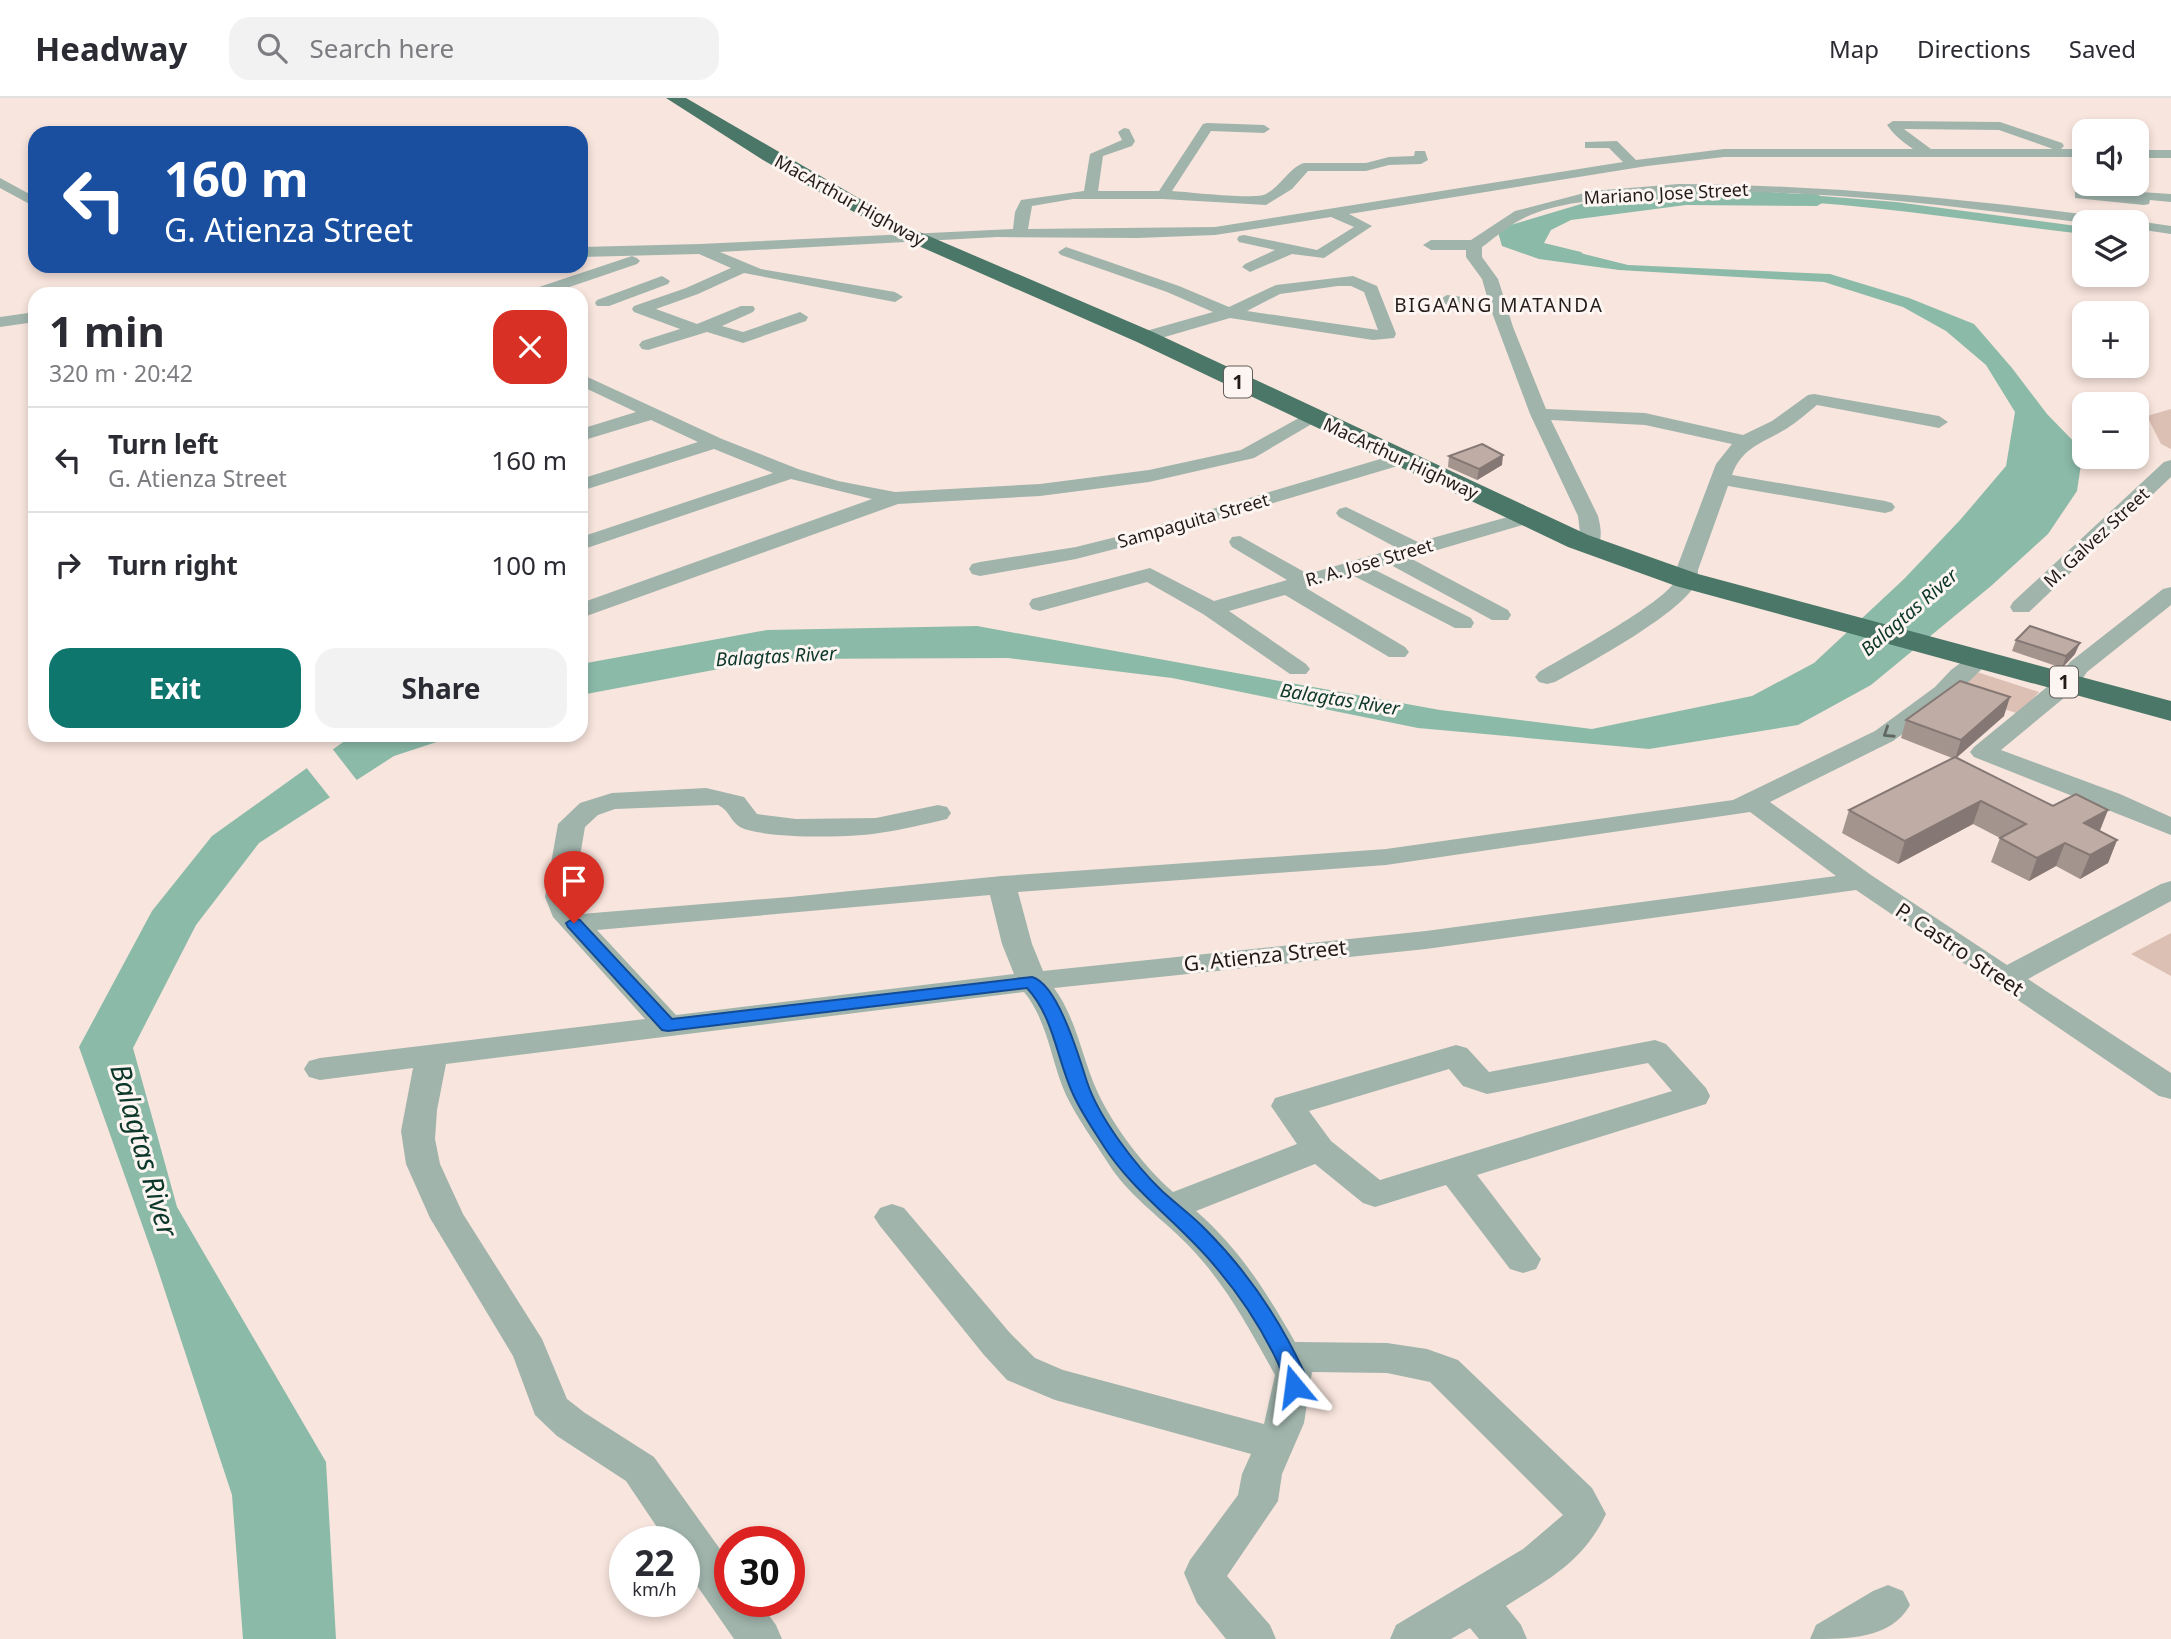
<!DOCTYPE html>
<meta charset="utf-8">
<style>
body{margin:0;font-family:"Noto Sans",sans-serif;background:#f2f2f3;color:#2b2b33;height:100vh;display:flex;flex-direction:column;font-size:26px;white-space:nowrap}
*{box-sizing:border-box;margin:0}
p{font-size:23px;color:#7c7c81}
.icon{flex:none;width:38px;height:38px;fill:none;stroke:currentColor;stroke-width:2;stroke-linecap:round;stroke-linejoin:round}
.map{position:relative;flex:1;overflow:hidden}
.side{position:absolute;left:28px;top:189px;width:560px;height:455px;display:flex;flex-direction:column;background:#fff;border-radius:21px;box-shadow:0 4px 10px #0003}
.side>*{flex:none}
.hud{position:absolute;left:28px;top:28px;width:560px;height:147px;border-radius:21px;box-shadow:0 4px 10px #0003;background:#1a4fa0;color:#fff;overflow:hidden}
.buttons{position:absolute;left:2072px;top:21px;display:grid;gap:14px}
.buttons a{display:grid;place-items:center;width:77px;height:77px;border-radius:14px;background:#fff;box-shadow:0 4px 10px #0003;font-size:35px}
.speed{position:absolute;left:609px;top:1428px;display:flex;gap:14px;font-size:35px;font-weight:700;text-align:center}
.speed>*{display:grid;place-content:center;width:91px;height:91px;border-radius:50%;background:#fff;box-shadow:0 4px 10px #0003;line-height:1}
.speed small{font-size:18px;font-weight:400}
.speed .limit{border:10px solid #d22;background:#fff;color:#111}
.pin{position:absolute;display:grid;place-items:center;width:60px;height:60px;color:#fff;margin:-72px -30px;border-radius:50% 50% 50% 0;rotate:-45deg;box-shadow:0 0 7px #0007}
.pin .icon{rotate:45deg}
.me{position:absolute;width:77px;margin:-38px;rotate:344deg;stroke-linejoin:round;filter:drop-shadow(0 0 5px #0008)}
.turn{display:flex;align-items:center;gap:24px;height:147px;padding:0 21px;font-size:32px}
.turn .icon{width:91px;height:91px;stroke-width:2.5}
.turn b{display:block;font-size:49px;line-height:60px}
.round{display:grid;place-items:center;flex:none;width:74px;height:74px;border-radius:21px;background:#f2f2f3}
.summary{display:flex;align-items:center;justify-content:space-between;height:119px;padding:0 21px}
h1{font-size:42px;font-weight:700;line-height:52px}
.primary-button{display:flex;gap:14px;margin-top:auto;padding:14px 21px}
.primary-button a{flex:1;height:80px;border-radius:21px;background:#0f766e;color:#fff;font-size:28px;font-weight:700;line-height:80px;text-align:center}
.primary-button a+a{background:#f2f2f3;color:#2b2b33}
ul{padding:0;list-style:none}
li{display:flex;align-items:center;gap:21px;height:105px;padding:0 21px;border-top:2px solid #e1e1e2}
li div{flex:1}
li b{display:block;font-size:26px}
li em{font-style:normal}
header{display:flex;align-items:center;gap:42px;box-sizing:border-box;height:98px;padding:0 35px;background:#fff;border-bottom:2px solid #e1e1e2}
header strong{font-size:33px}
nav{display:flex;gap:38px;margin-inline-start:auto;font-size:24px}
.search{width:490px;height:63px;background:#f2f2f3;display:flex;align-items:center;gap:18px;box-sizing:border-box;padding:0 24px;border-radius:21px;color:#7c7c81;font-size:26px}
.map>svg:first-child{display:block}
.green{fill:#ddc0b4}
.water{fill:#8bbaa9}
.pier{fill:#f8e5dd}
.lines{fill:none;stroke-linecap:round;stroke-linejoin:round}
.river{fill:#8bbaa9;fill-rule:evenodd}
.minor{fill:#a0b4ac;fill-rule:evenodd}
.highway{fill:#4a7767;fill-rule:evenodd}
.wall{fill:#a3948e}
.shaded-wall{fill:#857874}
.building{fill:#beaca5;stroke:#857874;stroke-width:2}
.oneway{stroke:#616862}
.route{fill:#1a73e8;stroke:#114b97;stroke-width:2}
.labels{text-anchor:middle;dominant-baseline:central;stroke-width:6;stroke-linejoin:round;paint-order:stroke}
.far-street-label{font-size:18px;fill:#221c19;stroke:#fcf5f1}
.far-neighbourhood-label{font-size:19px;letter-spacing:2px;fill:#221c19;stroke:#fcf5f1}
.shield{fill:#fcf5f1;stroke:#635d5a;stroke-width:2}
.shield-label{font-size:19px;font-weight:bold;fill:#221c19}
.far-water-label{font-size:19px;font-style:italic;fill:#0c372b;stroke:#fcf5f1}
.street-label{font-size:21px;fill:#221c19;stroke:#fcf5f1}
.near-water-label{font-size:28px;font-style:italic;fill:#0c372b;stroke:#fcf5f1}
</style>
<header>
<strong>Headway</strong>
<div class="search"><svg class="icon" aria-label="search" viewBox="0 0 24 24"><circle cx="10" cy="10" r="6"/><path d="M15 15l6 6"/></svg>Search here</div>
<nav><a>Map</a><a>Directions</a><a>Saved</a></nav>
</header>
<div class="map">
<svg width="2171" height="1541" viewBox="0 0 2171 1541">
<rect width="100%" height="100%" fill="#f8e5dd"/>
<!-- green -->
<g class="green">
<polygon points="2171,311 2171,351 2161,346 2147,318"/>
<polygon points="1977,574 2039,594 2019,616 1956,595"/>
<polygon points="2171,835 2171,878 2131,856"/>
</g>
<!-- water -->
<g class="water">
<path d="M 1747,92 L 1896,104 L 2084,129 L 2084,136 C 1936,119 1770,88 1622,107 C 1592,111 1564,123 1537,136 L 1540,145 L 1628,167 L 1830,176 L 1909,200 L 1974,226 L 2012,270 L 2047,316 L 2083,353 L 2077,393 L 2048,436 L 1991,488 L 1871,587 L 1798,627 L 1649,651 L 1418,630 L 1172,580 L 1008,560 L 772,561 L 581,597 L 581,566 L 767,532 L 977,528 L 1440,612 L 1592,631 L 1752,598 L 1814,565 L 1904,481 L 1961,421 L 2006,368 L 2015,314 L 1986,267 L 1946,233 L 1903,209 L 1824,184 L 1619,172 L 1539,161 L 1502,148 L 1497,131 L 1608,98 Z"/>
<polygon points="353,637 458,637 394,658 259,745 196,827 133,950 177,1109 326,1364 336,1541 243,1541 232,1397 155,1163 79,949 152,813 212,738"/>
</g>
<!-- pier -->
<polygon class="pier" points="331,649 359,685 332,702 305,668"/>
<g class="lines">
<!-- river -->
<polygon class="river" points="1686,95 1817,96 1827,102 1817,108 1686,107 1571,122 1551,132 1544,145 1581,154 1585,158 1581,162 1574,164 1525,152 1522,148 1536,124 1559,113"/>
<!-- minor -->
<g class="minor">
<path d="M 1893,23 L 2000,24 L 2062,45 L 2064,48 L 2061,51 L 2084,51 L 2084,59 L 1724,59 L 1647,68 L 1349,116 L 1372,128 L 1324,160 L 1292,156 L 1250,174 L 1242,169 L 1245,166 L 1275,152 L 1239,144 L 1237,141 L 1239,138 L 1244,137 L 1317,152 L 1354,129 L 1331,119 L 1215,137 L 1137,140 L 997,139 L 720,154 L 761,171 L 895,194 L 903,199 L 895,204 L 744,175 L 698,196 L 656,211 L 697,226 L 741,208 L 753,208 L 755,211 L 753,214 L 722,228 L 743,234 L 800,214 L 808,219 L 806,223 L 743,245 L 707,234 L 648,252 L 642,251 L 639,247 L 642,243 L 680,231 L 634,214 L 632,211 L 634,208 L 686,190 L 731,170 L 699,156 L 581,159 L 581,149 L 700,146 L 1013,131 L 1015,114 L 1021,102 L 1084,93 L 1090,56 L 1122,42 L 1118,34 L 1124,30 L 1129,31 L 1135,43 L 1132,48 L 1103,58 L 1098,93 L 1159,93 L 1203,26 L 1207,25 L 1264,27 L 1270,31 L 1264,35 L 1211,33 L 1172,93 C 1188,94 1256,102 1266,96 C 1280,89 1290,69 1304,65 L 1366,65 L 1389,59 L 1414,58 L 1415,53 L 1425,53 L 1428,62 L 1421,66 L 1389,67 L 1366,73 L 1308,73 L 1292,91 L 1266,107 L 1163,101 L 1073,101 L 1032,108 L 1028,131 L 1215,129 L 1623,64 L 1609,50 L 1585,50 L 1585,44 L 1617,43 L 1636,62 L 1724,51 L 1913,51 C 1903,44 1894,37 1887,27 ZM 1904,31 L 1999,32 L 2053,51 L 1931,51 Z"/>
<rect x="2137" y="52" width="34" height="8"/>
<polygon points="0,80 35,99 35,109 0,90"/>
<path d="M 1679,86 C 1825,87 1967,101 2111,120 L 2118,124 L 2084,125 C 1936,106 1784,85 1635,98 C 1602,101 1555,105 1526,119 C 1510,126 1496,139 1482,149 L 1482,159 L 1498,181 L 1513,229 L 1546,311 L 1645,315 L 1743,337 L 1772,323 L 1808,297 L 1814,296 L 1939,318 L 1948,324 L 1939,330 L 1817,307 C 1807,315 1797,324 1786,331 C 1763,345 1742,349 1732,377 L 1885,403 L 1892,405 L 1895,409 L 1892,413 L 1885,415 L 1728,388 L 1698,472 C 1698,474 1698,481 1697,483 C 1686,513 1586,567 1555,584 L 1547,586 L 1539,584 L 1535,579 L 1539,574 C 1564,559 1664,505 1675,483 C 1676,480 1676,476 1676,472 L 1716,366 L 1732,346 L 1645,327 L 1551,322 L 1598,418 C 1601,430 1603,441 1596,452 L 1580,452 L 1577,447 L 1580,435 L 1578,418 L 1530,316 L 1491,212 L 1447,207 L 1439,202 L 1447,197 L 1488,202 L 1482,181 L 1466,159 L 1466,152 L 1431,152 L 1423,147 L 1431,142 L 1471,142 L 1515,113 L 1592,93 Z"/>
<polygon points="2080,93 2139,98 2140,94 2171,96 2171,104 2150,102 2149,106 2144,107 2075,100 2075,94"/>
<polygon points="2137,123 2171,128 2171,136 2137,131 2137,124 2132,124"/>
<path d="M 1066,149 L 1179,188 L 1229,209 L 1276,187 L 1353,178 L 1377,188 L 1396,236 L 1394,240 L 1373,242 L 1230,220 L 1151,243 L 1139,243 L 1136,239 L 1139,235 L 1213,214 L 1167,194 L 1061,157 L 1058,154 ZM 1338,188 L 1351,188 L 1364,194 L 1378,232 L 1247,213 L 1280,196 Z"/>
<polygon points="632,158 637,160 640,163 637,166 549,196 525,196 527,193"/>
<polygon points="662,178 670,183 668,186 609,208 597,208 595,205 597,202"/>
<polygon points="35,214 35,224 0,229 0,219"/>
<polygon points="581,276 722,341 798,371 838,383 895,394 1040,386 1149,372 1241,352 1306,316 1320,316 1322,320 1254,360 1149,384 1040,398 898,406 581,520 581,505 872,401 791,381 581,452 581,439 773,375 714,351 581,393 581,381 698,344 651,322 581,343 581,331 636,314 581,288"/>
<polygon points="1404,354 1414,360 1411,364 1142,444 1076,461 980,478 972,476 969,471 972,466 980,464 1076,449 1128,436"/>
<polygon points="2171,362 2171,379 2029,514 2013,514 2010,509 2013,504 2164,364"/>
<polygon points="1346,409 1418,444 1522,415 1536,415 1539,419 1536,423 1410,460 1508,512 1511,517 1508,522 1492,522 1389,466 1373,471 1471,520 1474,525 1471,530 1455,530 1352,477 1306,490 1405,549 1409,554 1405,559 1389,559 1285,497 1229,513 1306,566 1310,571 1306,576 1290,576 1203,516 1147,484 1040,513 1032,511 1029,506 1032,501 1150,470 1214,503 1287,482 1232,449 1229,444 1232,439 1240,438 1308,476 1397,450 1339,419 1336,415 1339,411"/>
<polygon points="2171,489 2171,507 2087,574 2076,590 2001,652 2120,696 2171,719 2171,737 1974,659 1970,654 1974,649 2058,580 2070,564 2163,491"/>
<path d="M 1979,555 L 1987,557 L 1991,562 L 1953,599 L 1893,643 L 1770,704 L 1871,777 L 2007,867 L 2161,786 L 2171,783 L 2171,803 L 2028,881 L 2171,975 L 2171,1001 L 2159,998 L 1856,792 L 1426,851 L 1054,890 C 1077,921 1082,961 1098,995 C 1114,1029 1145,1070 1173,1094 L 1297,1046 L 1271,1008 L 1275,1000 L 1456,947 L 1467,950 L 1489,974 L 1655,942 L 1666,946 L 1706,990 L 1710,998 L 1706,1006 L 1477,1077 L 1541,1161 L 1536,1171 L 1523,1175 L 1510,1171 L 1446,1087 L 1375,1109 L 1363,1105 L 1315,1066 L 1196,1113 C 1239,1150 1267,1195 1295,1244 L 1387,1245 L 1427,1251 L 1458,1262 L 1592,1390 L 1606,1416 C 1583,1464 1549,1481 1506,1508 L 1521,1527 L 1527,1541 L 1479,1541 L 1470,1530 L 1451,1541 L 1390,1541 L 1396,1527 L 1523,1451 L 1563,1417 L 1430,1284 L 1387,1275 L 1312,1274 L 1304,1325 L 1282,1376 L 1278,1403 L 1227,1478 L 1270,1527 L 1276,1541 L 1226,1541 L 1197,1505 L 1184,1475 L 1190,1462 L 1238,1397 L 1242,1376 L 1251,1356 L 1055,1302 L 1007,1282 L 984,1257 L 880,1128 L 874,1119 L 880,1110 L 892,1106 L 904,1110 L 1010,1235 L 1035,1260 L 1063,1272 L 1264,1326 L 1275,1277 C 1249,1230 1224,1183 1186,1145 C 1159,1118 1128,1097 1108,1065 C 1094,1043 1077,1020 1066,997 C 1051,964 1048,923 1024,894 L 446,966 L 437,1012 L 435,1041 L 440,1066 L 463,1116 L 542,1241 L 567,1301 L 585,1315 L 654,1359 L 730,1465 L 730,1503 L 758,1503 L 776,1527 L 782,1541 L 734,1541 L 684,1469 L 684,1444 L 667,1444 L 626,1383 L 557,1338 L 535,1317 L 513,1258 L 430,1120 L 406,1066 L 401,1033 L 413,970 L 320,982 L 309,979 L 304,971 L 309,963 L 320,960 L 645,921 L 553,819 L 545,799 L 558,726 L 580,705 L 612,695 L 706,690 L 744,699 L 757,716 L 796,721 L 876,720 L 938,707 L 947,709 L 951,715 L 947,721 C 925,726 902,732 879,735 C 853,740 763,741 740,729 C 731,724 729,712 718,707 L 615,711 L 598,717 L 585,729 L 573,799 L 581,816 L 790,799 L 1002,778 L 1386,751 L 1733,702 L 1875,633 L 1935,589 L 1951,572 L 1971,557 ZM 1750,714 L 1836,778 L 1426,833 L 1043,873 L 1032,846 L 1018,794 L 1386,767 ZM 990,797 L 1002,846 L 1014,876 L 676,917 L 597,832 ZM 1648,965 L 1672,993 L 1380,1082 L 1331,1043 L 1309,1013 L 1449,971 L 1463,988 L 1487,996 Z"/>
<path d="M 1888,1487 L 1903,1493 L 1910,1507 C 1891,1541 1848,1541 1810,1541 L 1816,1527 L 1873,1493 Z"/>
</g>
<!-- highway -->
<polygon class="highway" points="666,0 686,0 910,130 1153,234 1588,437 1698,476 2171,603 2171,623 1676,488 1568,449 1137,244 896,138 763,62"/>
</g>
<!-- wall -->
<g class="wall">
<polygon points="1449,358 1502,367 1477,382 1448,369"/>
<polygon points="2016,542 2075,556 2062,570 2012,553"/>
<polygon points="2004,618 1956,660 2117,742 2108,765 2080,781 2056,768 2029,783 1991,764 2000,740 1973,726 1898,766 1842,735 1849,712 1952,660 1901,640 1906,622"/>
</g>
<!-- shaded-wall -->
<g class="shaded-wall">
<polygon points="1503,357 1502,367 1477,382 1479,371"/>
<polygon points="2080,545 2075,556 2062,570 2066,558"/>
<polygon points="2010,599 2004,618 1955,661 1961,642"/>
<polygon points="1981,703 1973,726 1898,766 1905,743"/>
<polygon points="2108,712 2099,735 2084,725"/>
<polygon points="2117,742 2108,765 2080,781 2090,757"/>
<polygon points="2065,745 2056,768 2029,783 2037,760"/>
</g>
<!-- building -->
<g class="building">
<polygon points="1482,346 1503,357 1479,371 1449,358"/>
<polygon points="2030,528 2080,545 2066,558 2016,542"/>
<polygon points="1960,583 2010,599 1961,642 1906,622"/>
<polygon points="1955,659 2053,708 2076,696 2108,712 2084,725 2117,742 2090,757 2065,745 2037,760 2000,740 2026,726 1981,703 1905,743 1849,712"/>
</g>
<!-- one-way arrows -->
<defs><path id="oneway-chevron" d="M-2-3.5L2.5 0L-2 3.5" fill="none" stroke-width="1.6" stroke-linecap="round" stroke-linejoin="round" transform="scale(1.75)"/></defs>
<use class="oneway" href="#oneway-chevron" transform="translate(1888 635) rotate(147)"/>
<!-- route -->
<path class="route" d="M 574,820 L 580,822 L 672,921 L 1032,879 C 1058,886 1079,959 1087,984 C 1099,1020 1135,1067 1162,1093 C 1176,1106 1193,1118 1206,1132 C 1247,1173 1281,1224 1305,1276 L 1301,1295 L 1294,1297 L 1286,1295 C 1281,1285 1283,1275 1278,1265 C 1262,1231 1239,1196 1214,1167 C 1179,1125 1133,1094 1103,1047 C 1093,1031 1081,1014 1073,996 C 1057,962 1054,919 1027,890 L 668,933 L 662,932 L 568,829 L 566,825 Z"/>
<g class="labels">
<!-- far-street labels -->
<g class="far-street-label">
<text transform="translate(1666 95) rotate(-3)">Mariano Jose Street</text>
<text transform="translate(850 102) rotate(29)">MacArthur Highway</text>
<text transform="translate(1401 360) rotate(25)">MacArthur Highway</text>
<text transform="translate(1193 422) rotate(-16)">Sampaguita Street</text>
<text transform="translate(2096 439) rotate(-43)">M. Galvez Street</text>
<text transform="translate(1369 464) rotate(-16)">R. A. Jose Street</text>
</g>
<!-- far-neighbourhood labels -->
<g class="far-neighbourhood-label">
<text x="1499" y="207">BIGAANG MATANDA</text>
</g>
<!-- shield labels -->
<g class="shield">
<rect x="1224" y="268.5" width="28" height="31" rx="5"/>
<rect x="2050" y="568.5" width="28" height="31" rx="5"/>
</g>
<g class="shield-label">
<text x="1238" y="284">1</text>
<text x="2064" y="584">1</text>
</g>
<!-- far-water labels -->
<g class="far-water-label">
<text transform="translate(1909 514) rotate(-41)">Balagtas River</text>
<text transform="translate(776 558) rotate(-3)">Balagtas River</text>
<text transform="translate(1340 601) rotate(9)">Balagtas River</text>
</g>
<!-- street labels -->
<g class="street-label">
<text transform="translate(1960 851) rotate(34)">P. Castro Street</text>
<text transform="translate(1265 857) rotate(-6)">G. Atienza Street</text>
</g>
<!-- near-water labels -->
<g class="near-water-label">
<text transform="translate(145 1052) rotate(74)">Balagtas River</text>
</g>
</g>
</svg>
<div class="buttons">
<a><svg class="icon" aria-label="sound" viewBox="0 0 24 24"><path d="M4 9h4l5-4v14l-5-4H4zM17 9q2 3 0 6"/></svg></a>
<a><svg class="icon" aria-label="layers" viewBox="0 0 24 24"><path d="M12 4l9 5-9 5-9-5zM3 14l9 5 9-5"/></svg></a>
<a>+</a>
<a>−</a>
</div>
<div class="speed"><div>22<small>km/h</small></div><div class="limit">30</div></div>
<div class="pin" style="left:574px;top:825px;background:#d93025"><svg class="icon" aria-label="arrive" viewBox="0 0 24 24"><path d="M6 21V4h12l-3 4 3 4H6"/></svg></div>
<svg class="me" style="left:1294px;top:1288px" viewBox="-20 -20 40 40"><path d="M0-17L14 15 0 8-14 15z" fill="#1a73e8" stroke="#fff" stroke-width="4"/></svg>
<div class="hud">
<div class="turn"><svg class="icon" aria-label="left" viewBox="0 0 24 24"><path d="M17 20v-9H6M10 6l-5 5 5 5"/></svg><div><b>160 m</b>G. Atienza Street</div></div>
</div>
<section class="side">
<div class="summary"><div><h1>1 min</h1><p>320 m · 20:42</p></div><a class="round" style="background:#d93025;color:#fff"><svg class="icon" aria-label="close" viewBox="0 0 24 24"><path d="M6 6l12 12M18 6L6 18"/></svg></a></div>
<ul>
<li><svg class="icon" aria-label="left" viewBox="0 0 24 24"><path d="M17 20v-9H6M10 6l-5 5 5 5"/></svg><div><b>Turn left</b><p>G. Atienza Street</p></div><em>160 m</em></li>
<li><svg class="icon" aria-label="right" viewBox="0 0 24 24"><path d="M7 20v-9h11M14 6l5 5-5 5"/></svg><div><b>Turn right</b></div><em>100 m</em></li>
</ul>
<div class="primary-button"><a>Exit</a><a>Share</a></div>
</section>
</div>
